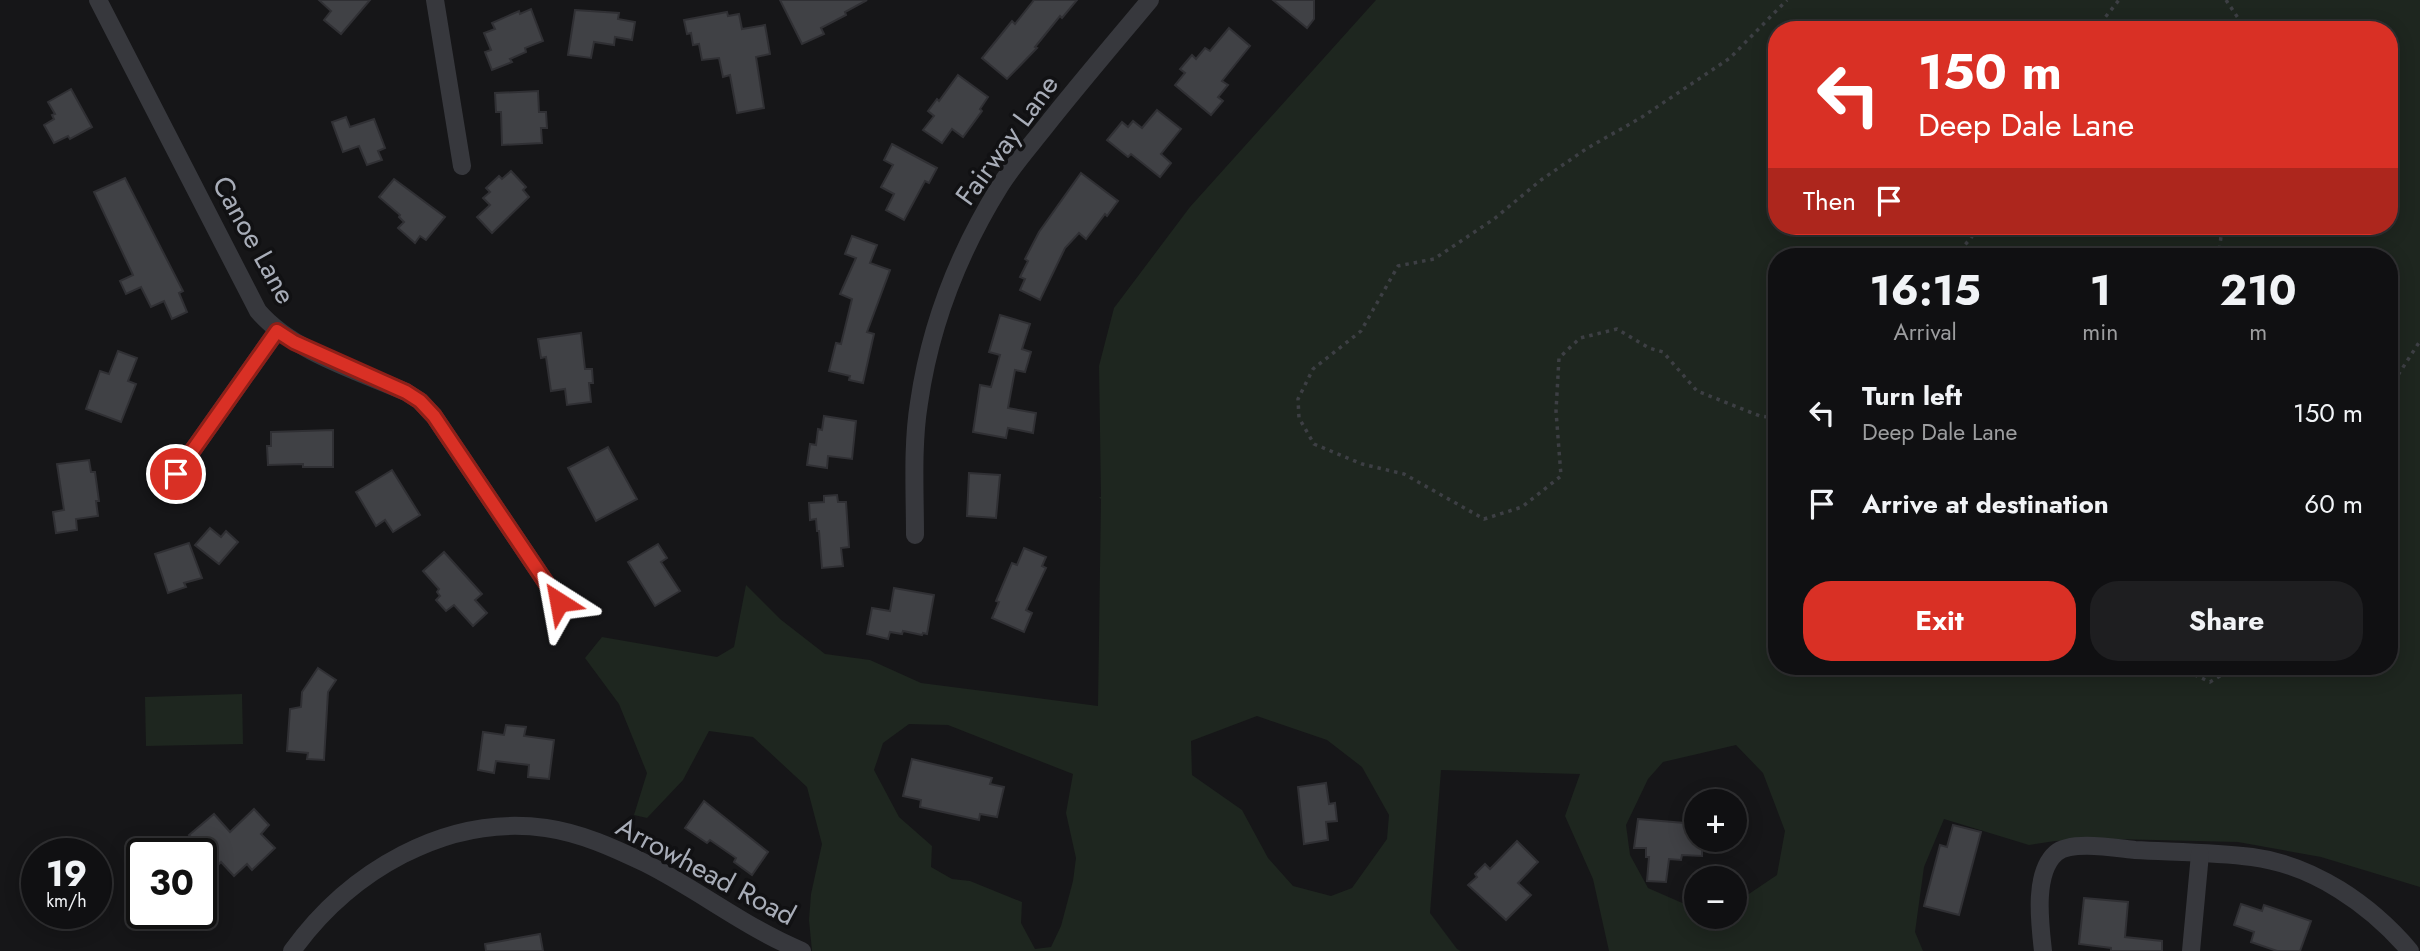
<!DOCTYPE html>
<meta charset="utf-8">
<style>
body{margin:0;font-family:Jost,sans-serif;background:#1e1e20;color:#f1f3f6;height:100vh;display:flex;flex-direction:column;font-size:26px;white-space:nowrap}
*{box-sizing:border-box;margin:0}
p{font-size:23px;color:#9c9d9f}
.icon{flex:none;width:38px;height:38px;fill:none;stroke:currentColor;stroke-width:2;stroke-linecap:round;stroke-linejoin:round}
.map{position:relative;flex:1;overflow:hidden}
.panel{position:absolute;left:1768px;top:248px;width:630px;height:427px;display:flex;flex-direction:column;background:#101012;border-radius:28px;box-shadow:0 4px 18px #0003,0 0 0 2px #303032}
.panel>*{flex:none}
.top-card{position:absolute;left:1768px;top:21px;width:630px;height:214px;border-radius:28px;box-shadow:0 4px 18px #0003,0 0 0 2px #303032;background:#d93025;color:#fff;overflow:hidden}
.tools{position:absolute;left:1684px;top:789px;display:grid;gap:14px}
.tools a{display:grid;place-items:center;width:63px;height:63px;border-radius:50%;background:#101012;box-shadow:0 4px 18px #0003,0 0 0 2px #303032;font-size:35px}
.speed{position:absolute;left:21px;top:838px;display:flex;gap:14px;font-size:35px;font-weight:700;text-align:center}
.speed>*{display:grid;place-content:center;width:91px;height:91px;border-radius:50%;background:#101012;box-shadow:0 4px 18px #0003,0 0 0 2px #303032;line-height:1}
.speed small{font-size:18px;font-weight:400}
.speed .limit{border:4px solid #111;border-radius:10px;background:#fff;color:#111}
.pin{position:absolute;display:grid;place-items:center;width:60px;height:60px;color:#fff;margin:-30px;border:4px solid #fff;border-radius:50%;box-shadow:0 2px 7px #0007}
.me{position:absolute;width:77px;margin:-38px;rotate:326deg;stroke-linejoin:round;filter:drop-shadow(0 0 5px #0008)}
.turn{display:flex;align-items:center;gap:24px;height:147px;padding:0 35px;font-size:32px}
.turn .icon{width:91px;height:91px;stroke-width:2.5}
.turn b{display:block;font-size:49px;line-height:60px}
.then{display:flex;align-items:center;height:66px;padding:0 35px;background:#0003;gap:14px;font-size:26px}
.eta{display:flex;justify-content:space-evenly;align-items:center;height:119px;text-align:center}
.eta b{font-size:42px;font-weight:700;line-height:49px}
.button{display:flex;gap:14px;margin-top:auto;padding:14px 35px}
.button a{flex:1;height:80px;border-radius:28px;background:#d93025;color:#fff;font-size:28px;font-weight:700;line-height:80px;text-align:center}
.button a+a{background:#1e1e20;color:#f1f3f6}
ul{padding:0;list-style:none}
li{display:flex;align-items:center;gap:21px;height:91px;padding:0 35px}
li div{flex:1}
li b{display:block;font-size:26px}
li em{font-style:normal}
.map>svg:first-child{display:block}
.green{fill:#1e261f;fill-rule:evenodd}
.building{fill:#404145;stroke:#303034;stroke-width:2}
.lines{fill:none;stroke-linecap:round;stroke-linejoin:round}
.path{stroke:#3d3f44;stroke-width:3.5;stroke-dasharray:3.5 5;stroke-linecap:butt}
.street{stroke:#37383d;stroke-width:18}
.route-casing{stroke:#8d1f18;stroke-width:18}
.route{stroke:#d93025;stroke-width:12}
.labels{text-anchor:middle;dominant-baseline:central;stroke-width:7;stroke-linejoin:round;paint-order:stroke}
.street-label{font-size:28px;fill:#a8adb8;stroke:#111113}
</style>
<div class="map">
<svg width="2420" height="951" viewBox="0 0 2420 951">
<rect width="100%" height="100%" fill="#161618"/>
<!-- green -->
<g class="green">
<path d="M 1376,0 L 2420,0 L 2420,887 L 2321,857 L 2238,842 L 2113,839 L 2055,841 L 2029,845 L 1944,819 L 1924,867 L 1915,932 L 1923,951 L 1609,951 L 1593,879 L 1565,816 L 1580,774 L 1441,770 L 1430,913 L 1457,949 L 1461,951 L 812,951 L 809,920 L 811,894 L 822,844 L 807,787 L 753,737 L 709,731 L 683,780 L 647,818 L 634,815 L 647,773 L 619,704 L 585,658 L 602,637 L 717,657 L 734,647 L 746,585 L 780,619 L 825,654 L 870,660 L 921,683 L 1098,706 L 1101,499 L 1099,497 L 1101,497 L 1099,366 L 1114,308 L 1190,207 ZM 1776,30 L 2389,30 L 2389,226 L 1776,226 ZM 1776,257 L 2389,257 L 2389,667 L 1776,667 ZM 1257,716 L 1327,740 L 1362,767 L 1389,815 L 1387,839 L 1352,888 L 1331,896 L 1293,886 L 1268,858 L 1242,810 L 1192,775 L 1191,741 ZM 909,724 L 948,725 L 1073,774 L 1066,813 L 1076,858 L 1073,881 L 1061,926 L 1051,947 L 1035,949 L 1021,923 L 1022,902 L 970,881 L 952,879 L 931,867 L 932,846 L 899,817 L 874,770 L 883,743 ZM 1736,745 L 1763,773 L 1785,831 L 1777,875 L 1734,904 L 1734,917 L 1696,917 L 1696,909 L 1648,888 L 1630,855 L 1626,825 L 1648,779 L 1663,762 Z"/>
<polygon points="242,694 243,744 146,746 145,697"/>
</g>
<!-- building -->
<g class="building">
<polygon points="319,0 370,0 341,34 324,20 331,11"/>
<polygon points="780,0 867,0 845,12 846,15 821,28 824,34 802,44"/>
<polygon points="1034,0 1077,0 1062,18 1060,16 1035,47 1037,48 1007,79 982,58 1012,21 1015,24"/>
<polygon points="1273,0 1314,0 1314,19 1307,28"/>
<polygon points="531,9 543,41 525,48 526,52 510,59 512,62 492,70 485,52 491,50 484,33 495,29 492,23 519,11 520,14"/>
<polygon points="575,10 619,13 618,19 635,22 632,40 615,37 614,45 594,42 591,58 568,55"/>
<polygon points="727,12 728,16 739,14 742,29 765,25 770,54 756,57 764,108 737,113 730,75 723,77 719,58 702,60 699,44 693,45 691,33 687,34 684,20"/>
<polygon points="1229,28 1250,46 1222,81 1228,85 1218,97 1223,101 1211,115 1175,85 1185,73 1180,69 1192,55 1196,59 1205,48 1210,51"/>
<polygon points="958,75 988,97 980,109 982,111 963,137 952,129 942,143 923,130 934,116 928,111 937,99 939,101"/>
<polygon points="71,89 92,127 70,139 68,136 54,143 44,125 54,119 52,115 55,114 48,102"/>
<polygon points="538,91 539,112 546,112 547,128 541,128 542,143 502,145 501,112 496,112 495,93"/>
<polygon points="1157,110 1181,129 1161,154 1171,163 1160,177 1131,154 1128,157 1107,140 1122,122 1128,127 1133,121 1142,128"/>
<polygon points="346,117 350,127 374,119 385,148 378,151 382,160 367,165 359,146 343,152 332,122"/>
<polygon points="892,144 937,168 929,183 925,181 904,220 886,210 894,194 881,187 893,165 884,160"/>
<polygon points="511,171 526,187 523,190 529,197 492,233 477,217 490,205 483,198 490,192 486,188 499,176 502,179"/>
<polygon points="1081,173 1118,201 1107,216 1105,214 1086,239 1079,233 1065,248 1040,300 1020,290 1025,279 1020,277 1028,261 1025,259 1039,232"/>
<polygon points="125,178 183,291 179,293 187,312 172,319 164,301 151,307 141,287 126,294 120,281 133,275 94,192"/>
<polygon points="394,179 445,217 426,240 420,236 415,243 398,228 404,222 399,217 400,215 379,197"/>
<polygon points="852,236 877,245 870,263 890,270 867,332 874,334 863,383 849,380 850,376 829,371 836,343 841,344 852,299 840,294 856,258 845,254"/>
<polygon points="1000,315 1030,324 1022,349 1031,352 1025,372 1015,370 1008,408 1036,413 1033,433 1008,428 1006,438 973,432 980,385 991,387 1000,355 989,352"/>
<polygon points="581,333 585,369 592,369 593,383 589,383 591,402 567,405 565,389 551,391 546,357 541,358 538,339"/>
<polygon points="118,351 137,358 128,381 136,384 121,422 86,409 100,371 109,374"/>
<polygon points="824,416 856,421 852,459 828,456 827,468 807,465 810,444 816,445 818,429 822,430"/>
<polygon points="333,430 333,467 303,467 303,464 268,465 267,446 271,446 271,432"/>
<polygon points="608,447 637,499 596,521 568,468"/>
<polygon points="89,460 91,472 95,472 99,501 96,501 98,516 76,519 77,530 56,533 53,512 64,510 57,464"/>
<polygon points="392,470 420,515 393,532 385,520 376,526 356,492"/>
<polygon points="969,473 1000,475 996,518 967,516"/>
<polygon points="837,495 838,502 846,502 849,547 841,548 843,566 822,568 819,531 817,531 816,519 810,520 809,503 824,502 824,496"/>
<polygon points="210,528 221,537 226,531 238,542 219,564 195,545"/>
<polygon points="189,543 202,578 184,583 186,587 168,593 155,554"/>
<polygon points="658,544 667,558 661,562 680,591 655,606 628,562"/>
<polygon points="1024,548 1046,557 1042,566 1046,568 1026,610 1032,613 1024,632 992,618 999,602 996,601 1012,563 1017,565"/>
<polygon points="444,552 482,594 475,600 487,613 473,626 454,605 446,611 436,600 440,596 437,592 439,589 423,571"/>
<polygon points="894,588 934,595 927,634 923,633 922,635 903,631 902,634 890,632 888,639 867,634 872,608 890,611"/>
<polygon points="318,668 336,680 328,692 324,760 307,759 308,753 287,751 290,709 301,707 302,692"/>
<polygon points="506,725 526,727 524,736 554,740 549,779 528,777 529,765 496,761 494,773 478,770 483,732 504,735"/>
<polygon points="912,759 992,778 990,784 1004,787 997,817 980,814 979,820 920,807 921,800 903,796"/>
<polygon points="1326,783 1329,804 1335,803 1337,821 1326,822 1328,840 1304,844 1298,787"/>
<polygon points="704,801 768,852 752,875 734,862 736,858 710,840 707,843 685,828"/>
<polygon points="254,809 269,825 261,834 275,848 252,870 247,864 234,876 221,862 218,865 189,835 214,814 230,832"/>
<polygon points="1638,819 1696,824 1696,840 1702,840 1702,856 1682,855 1681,860 1669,859 1666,882 1647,881 1649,857 1646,857 1646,848 1634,848"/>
<polygon points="1953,825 1981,832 1959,915 1924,906 1940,845 1947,847"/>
<polygon points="1517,841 1538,862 1518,883 1531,895 1506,920 1468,885 1477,877 1475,874 1485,864 1490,869"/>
<polygon points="2084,898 2128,902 2125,937 2162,941 2162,951 2111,951 2111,948 2079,944"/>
<polygon points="2241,904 2262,911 2264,905 2311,921 2300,951 2277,951 2251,942 2254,932 2234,925"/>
<polygon points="540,934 543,951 486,951 485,944"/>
</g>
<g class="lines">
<!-- path -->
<g class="path">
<polyline points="2226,0 2238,18 2235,30"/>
<polyline points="2095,30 2119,0"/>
<polyline points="1954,257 1971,238 1978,226"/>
<polyline points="2216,257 2220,246 2222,226"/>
<polyline points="2389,389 2420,341"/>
<polyline points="1776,418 1760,416 1697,391 1663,352 1649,348 1617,329 1580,338 1559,358 1556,411 1561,476 1522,507 1484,519 1404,474 1362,464 1314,444 1299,418 1298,399 1313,369 1361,331 1398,266 1434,259 1494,219 1541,180 1586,149 1642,117 1730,58 1787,0"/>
<polyline points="2193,667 2193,674 2210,682 2235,667"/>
</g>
<!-- street -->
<g class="street">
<path d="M 98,0 L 258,311 C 292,351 358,371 406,392 L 420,401 L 434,416 L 559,602"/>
<polyline points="435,0 462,166"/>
<polyline points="176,474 277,331"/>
<path d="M 915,535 C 915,492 912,446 919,403 C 930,326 959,252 1000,186 C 1013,165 1030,146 1045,127 C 1079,84 1115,42 1150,0"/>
<path d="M 292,951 C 349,872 445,814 546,828 C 581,833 614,848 645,863 C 699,890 746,928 802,951"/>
<path d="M 2043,951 C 2040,924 2033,873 2056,853 C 2071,840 2115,848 2135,850 C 2173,852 2214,852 2252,857 C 2314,865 2371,905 2410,951"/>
<polyline points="2191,951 2200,854"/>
</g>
</g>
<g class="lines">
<defs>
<polyline id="route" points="176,474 277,331 294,342 406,392 420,401 434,416 559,602"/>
</defs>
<!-- route casing -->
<use href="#route" class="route-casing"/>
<!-- route -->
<use href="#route" class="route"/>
</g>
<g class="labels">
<!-- street labels -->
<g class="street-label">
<text transform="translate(1007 140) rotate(-54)">Fairway Lane</text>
<text transform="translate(254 240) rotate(61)">Canoe Lane</text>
<text transform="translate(706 871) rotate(28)">Arrowhead Road</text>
</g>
</g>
</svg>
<div class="tools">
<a>+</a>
<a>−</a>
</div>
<div class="speed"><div>19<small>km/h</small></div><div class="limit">30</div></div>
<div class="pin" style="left:176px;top:474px;background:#d93025"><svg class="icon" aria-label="arrive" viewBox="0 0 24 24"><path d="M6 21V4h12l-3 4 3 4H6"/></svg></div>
<svg class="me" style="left:559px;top:602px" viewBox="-20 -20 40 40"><path d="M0-17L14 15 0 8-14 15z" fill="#d93025" stroke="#fff" stroke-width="4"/></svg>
<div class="top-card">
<div class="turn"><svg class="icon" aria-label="left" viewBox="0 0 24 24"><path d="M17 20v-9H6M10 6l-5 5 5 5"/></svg><div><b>150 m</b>Deep Dale Lane</div></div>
<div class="then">Then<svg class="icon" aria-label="arrive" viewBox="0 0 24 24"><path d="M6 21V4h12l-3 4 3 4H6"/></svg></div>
</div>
<section class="panel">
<div class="eta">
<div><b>16:15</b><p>Arrival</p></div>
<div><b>1</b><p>min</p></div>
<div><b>210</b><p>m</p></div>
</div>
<ul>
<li><svg class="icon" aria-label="left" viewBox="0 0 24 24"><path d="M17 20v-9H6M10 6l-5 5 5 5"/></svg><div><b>Turn left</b><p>Deep Dale Lane</p></div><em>150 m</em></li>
<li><svg class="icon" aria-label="arrive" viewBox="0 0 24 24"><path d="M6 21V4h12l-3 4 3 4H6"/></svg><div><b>Arrive at destination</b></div><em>60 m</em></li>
</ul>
<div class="button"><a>Exit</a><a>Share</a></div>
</section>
</div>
